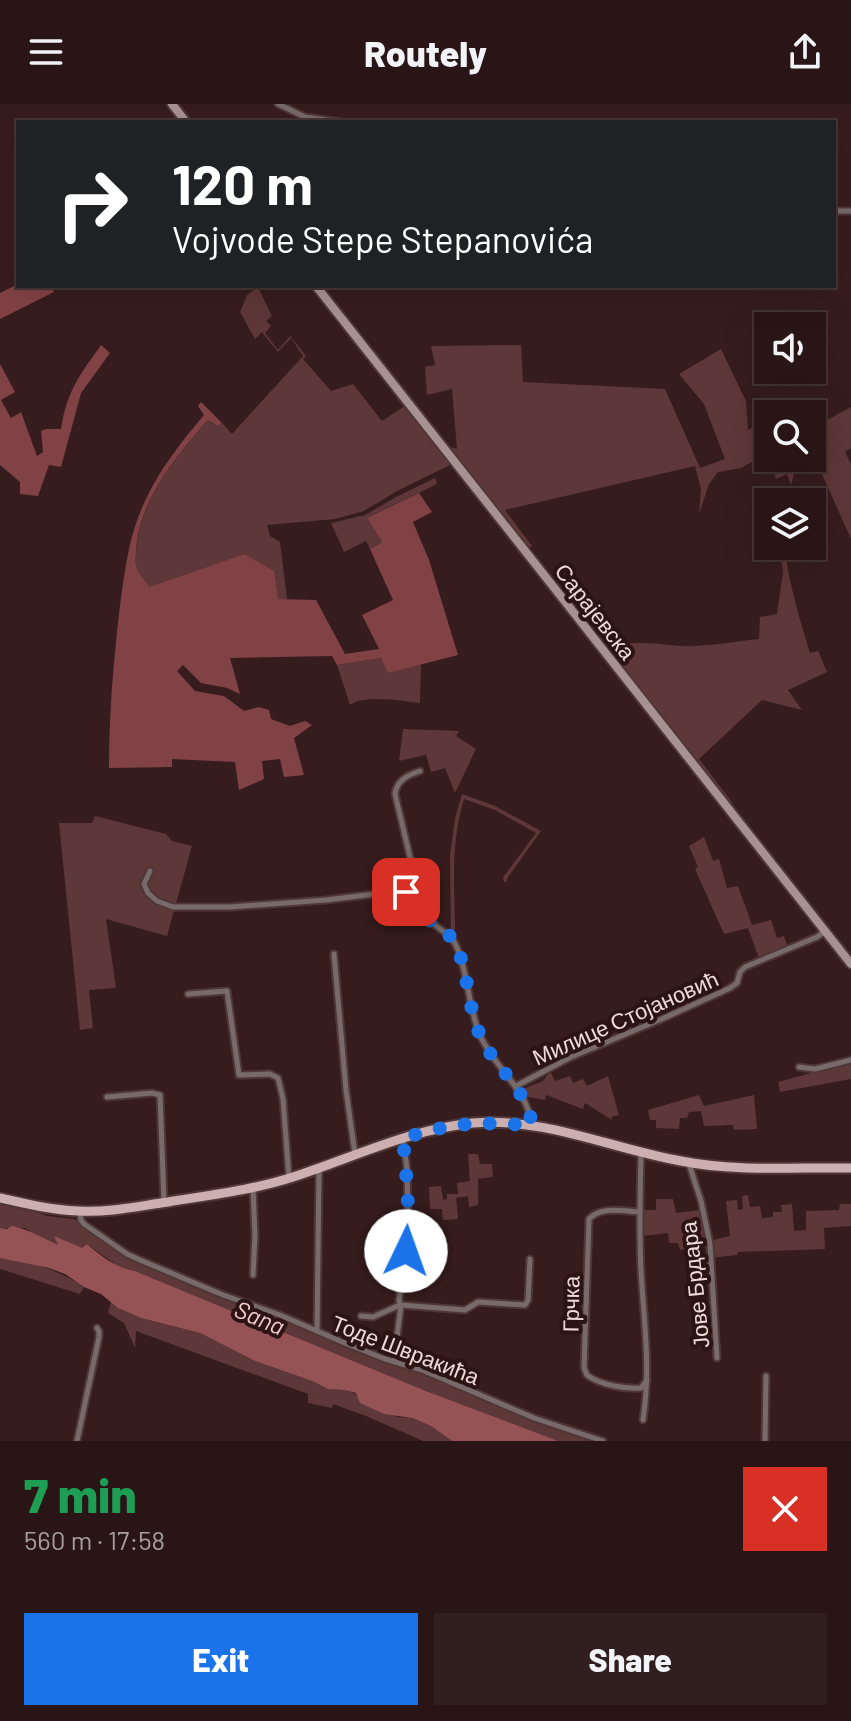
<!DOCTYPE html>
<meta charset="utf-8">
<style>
body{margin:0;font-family:Barlow,sans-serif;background:#311e1f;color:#f1f3f6;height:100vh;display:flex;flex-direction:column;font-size:30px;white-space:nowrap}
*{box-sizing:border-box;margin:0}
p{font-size:26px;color:#a59fa1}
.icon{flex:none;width:44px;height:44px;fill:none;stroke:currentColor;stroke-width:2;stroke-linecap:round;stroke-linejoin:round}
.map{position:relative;height:1337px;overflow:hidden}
.side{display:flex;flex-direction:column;background:#291516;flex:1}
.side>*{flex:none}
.top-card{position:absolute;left:16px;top:16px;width:820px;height:168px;border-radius:0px;box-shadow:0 8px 32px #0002,0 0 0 2px #453435;background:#202124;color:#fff;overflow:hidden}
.buttons{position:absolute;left:754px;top:208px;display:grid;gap:16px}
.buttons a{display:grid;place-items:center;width:72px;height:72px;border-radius:0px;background:#291516;box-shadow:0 8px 32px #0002,0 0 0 2px #453435;font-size:40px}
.pin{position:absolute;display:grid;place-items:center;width:68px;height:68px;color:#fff;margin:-34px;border-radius:16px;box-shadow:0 4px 12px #0006}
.me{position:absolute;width:88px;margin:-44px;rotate:3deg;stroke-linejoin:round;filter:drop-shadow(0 0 6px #0008)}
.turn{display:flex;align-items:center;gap:28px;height:168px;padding:0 24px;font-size:36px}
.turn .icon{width:104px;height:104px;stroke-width:2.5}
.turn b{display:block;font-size:56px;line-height:68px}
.round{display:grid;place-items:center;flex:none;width:84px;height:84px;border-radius:0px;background:#311e1f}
.headline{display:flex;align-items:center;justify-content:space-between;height:136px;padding:0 24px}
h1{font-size:48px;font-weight:800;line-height:60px;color:#1e9e55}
.cta{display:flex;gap:16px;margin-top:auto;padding:16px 24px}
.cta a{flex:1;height:92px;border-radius:0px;background:#1a73e8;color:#fff;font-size:32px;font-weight:800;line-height:92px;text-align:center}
.cta a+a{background:#311e1f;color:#f1f3f6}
header{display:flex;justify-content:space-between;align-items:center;height:104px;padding:0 24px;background:#291516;font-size:36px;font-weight:800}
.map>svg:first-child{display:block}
.green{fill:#5e3738}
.forest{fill:#814245}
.water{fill:#955356}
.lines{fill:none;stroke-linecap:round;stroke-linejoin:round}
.street-casing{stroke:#503737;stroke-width:9}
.secondary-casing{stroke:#503737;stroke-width:12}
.primary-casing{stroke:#503737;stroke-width:13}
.street{stroke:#786a6a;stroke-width:5}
.secondary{stroke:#a89191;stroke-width:8}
.primary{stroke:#cdafaf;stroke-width:9}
.route{stroke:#1a73e8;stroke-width:14;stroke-dasharray:0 25.2}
.labels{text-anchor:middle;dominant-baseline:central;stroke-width:8;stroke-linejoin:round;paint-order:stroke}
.street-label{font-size:22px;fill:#eddbda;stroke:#2c1314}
.water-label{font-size:24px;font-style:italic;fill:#f6cdcd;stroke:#2c1314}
</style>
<header><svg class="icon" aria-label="menu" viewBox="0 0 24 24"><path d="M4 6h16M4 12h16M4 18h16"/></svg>Routely<svg class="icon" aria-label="share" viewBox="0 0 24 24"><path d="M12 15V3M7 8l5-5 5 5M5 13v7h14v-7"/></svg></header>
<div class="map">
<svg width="851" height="1337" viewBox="0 0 851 1337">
<rect width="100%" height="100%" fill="#371c1d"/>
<!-- green -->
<g class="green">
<path d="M 258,183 L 272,212 L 266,217 L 271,222 L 265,229 L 278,246 L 290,232 L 306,252 L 303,255 L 331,287 L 353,280 L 382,317 L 406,301 L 452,360 L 397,387 L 364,407 L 335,415 L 267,421 L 270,432 L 280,438 L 287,495 L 278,495 L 244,450 L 149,483 C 145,477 137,469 136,462 C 135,458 136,454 136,450 C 138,398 176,353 208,316 L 218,322 L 222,319 L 232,330 L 303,252 L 291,234 L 278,248 L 262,228 L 255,235 L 240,208 L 247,191 Z"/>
<polygon points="521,241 523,278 665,285 700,364 725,355 704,300 679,270 721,245 746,297 748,326 768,315 768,352 766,350 741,364 718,368 709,380 699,410 701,385 695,362 505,406 532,442 528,445 446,342 457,345 452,285 427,291 425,263 435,261 431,242"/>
<polygon points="851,303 851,344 845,348 851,360 851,435 817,359 794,370 791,381 787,370 776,375 770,354 812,354 812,315 816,322"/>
<polygon points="435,374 437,380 367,414 382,438 370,445 366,437 344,448 331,419 365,411 398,392"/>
<path d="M 779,442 L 784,442 C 789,479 799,513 810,549 L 818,547 L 827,568 L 788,586 L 802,606 L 762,596 L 699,655 L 732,698 L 730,702 L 608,547 C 630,531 670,544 696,542 C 717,541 738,537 759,535 L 760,513 L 777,510 L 783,468 Z"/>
<path d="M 382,554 L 388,569 L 421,560 L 420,599 C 402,597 364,590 350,601 L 337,561 Z"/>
<polygon points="403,625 459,627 456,632 476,645 455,689 445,664 431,668 426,651 399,657"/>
<path d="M 462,690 L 495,702 L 541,727 L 508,773 L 506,779 L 503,776 L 504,772 L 536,729 L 495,706 L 464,695 C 451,737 454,780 455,823 L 454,829 L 451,829 L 450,752 L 455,714 Z"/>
<polygon points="95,712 166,730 172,737 192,742 167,832 106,815 116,884 89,886 93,924 80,926 59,719 92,719"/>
<polygon points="704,733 713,757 719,755 727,784 738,782 752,821 771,816 777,834 784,832 788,844 759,854 748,824 724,830 695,765 698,763 689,742"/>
<polygon points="851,958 851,975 780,988 778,978"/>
<polygon points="550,967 555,977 570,972 573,979 583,975 587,982 608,972 619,1011 611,1013 612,1016 585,999 583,1005 546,991 545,996 523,992 523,985 543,977"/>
<polygon points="699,991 704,1002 754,991 757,1025 734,1026 733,1021 704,1022 701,1007 689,1008 687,1014 680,1014 679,1025 656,1024 656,1016 650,1016 648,1006"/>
<polygon points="468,1050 478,1050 480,1060 492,1060 493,1073 478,1075 478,1101 469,1103 468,1092 456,1094 458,1115 443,1116 442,1105 430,1105 429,1083 441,1082 443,1096 447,1095 447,1090 458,1090 457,1079 470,1077"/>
<polygon points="748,1091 750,1103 760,1102 762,1114 773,1113 773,1108 782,1108 781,1101 792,1100 794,1127 806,1126 806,1107 839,1106 840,1100 851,1100 851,1122 824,1124 825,1145 738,1148 737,1151 710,1154 709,1143 680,1146 678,1139 669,1139 668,1129 642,1132 642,1106 656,1106 656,1095 673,1095 676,1109 701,1106 708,1137 730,1132 726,1097 737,1096 738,1106 743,1105 742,1092"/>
<polygon points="0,1098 32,1106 47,1112 74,1115 143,1158 184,1179 235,1200 292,1220 350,1246 438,1276 545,1322 591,1337 557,1337 426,1287 135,1167 122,1165 87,1140 82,1144 60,1142 37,1132 25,1124 0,1124"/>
<path d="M 0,1154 C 32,1158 57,1165 84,1183 L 80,1190 L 0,1165 Z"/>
<polygon points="111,1198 121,1205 141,1214 200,1229 255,1257 312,1277 328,1285 344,1286 356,1290 397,1313 411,1314 431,1322 452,1337 423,1337 366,1312 333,1300 332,1304 308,1299 308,1290 136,1227 135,1244 124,1219 108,1209"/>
</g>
<!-- forest -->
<g class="forest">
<polygon points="18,180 18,182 51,182 54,188 0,215 0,189"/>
<path d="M 101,241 L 110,249 L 81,289 L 61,363 L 49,361 L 38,392 L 20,390 L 20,378 L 0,361 L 0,260 L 15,288 L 1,296 L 11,314 L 21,308 L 37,352 L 43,348 L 41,327 L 46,325 L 61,325 C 67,287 79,272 101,241 Z"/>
<path d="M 201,298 L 222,319 L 218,322 L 208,316 C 176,352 138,398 136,448 C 136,452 135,457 136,461 C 137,468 145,476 149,483 L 244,450 L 274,467 L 278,495 L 316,496 L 345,550 L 379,545 L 362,511 L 393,496 L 370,445 L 382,438 L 367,414 L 419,389 L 432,408 L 413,418 L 429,456 L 458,551 L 388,569 L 381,554 L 337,561 L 332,552 L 230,554 L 240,590 L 227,584 L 201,579 L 183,561 L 177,567 L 195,587 L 224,592 L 244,607 L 259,603 L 269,606 L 271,615 L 290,622 L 305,617 L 312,621 L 294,634 L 304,671 L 284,673 L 280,655 L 262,657 L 264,675 L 239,686 L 235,658 L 172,655 L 172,663 L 109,664 C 109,612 113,562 119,510 C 124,472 128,432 145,397 C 160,365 181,338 204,311 L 198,302 Z"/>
</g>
<!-- water -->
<path class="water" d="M 12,1122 C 28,1125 43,1134 58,1141 L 54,1132 L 82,1144 L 87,1140 C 101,1152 116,1164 135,1167 L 426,1287 L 558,1337 L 452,1337 L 431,1322 L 412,1314 L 384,1310 L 360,1299 L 356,1289 L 344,1286 L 328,1285 L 312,1277 L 255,1257 L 200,1229 L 141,1214 L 118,1204 L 101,1190 L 84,1183 L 65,1170 L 49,1164 L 0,1154 L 0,1124 L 7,1125 Z"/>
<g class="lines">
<defs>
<g id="street">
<polyline points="278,0 305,13 340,18"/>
<polyline points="834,107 851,107"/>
<path d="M 150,767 L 144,780 L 148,789 L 157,797 L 173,803 L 230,803 L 326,796 L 399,787 L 411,790 C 418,801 424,812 434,820 C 440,826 448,829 453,836 C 467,858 468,904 480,931 C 494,964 527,984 532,1021"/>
<path d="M 409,790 L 415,774 L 395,690 C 397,676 408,671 420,667"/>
<polyline points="334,850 346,986 355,1050"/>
<polyline points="188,890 227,887 239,971 270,970 278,974 283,995 289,1074"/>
<polyline points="799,963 815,965 851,956"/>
<polyline points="516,982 571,953 664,914 730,884 737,879 740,868 745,863 817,833 825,827"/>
<polyline points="107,993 152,989 160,991 164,1098"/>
<polyline points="403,1035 407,1065 408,1119 399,1197 401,1201 465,1206 478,1198 525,1201 528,1196 530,1155"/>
<path d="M 641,1049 C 640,1089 639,1128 641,1167 C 644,1219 651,1263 643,1316"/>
<polyline points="689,1060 701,1097 710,1140 717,1254"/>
<polyline points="253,1084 255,1132 253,1171"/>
<polyline points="80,1108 81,1116 84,1120 127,1150 140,1156 223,1191 280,1211 340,1237 385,1255 422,1266 534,1314 603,1337"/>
<path d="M 639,1108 C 623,1107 601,1102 589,1115 L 584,1264 L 587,1271 C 600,1281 624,1285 641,1284 L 647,1276"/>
<polyline points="361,1212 373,1213 400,1201"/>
<polyline points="317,1227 319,1066"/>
<polyline points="394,1257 401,1201"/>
<polyline points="77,1337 99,1233 99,1227 97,1224"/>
<polyline points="765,1337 766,1272"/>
</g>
<g id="secondary">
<polyline points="172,0 186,18"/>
<polyline points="316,182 851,860"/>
</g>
<path id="primary" d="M 0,1094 C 26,1100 52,1106 78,1107 C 108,1109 139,1102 168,1098 C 210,1091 253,1086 293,1073 C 352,1054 411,1025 473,1019 C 545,1013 612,1045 681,1057 C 736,1068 795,1063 851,1064"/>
</defs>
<!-- street casing -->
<use href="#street" class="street-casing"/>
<!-- secondary casing -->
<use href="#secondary" class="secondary-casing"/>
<!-- primary casing -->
<use href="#primary" class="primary-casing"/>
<!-- street -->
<use href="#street" class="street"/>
<!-- secondary -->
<use href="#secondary" class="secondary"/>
<!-- primary -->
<use href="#primary" class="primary"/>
</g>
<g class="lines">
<!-- route -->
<path class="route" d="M 406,1147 L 408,1091 L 403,1034 L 436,1025 L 474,1019 L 532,1021 C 527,984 494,964 480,931 C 467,903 468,859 453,836 C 449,829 440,826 434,821 C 423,811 418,794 406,788"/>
</g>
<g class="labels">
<!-- street labels -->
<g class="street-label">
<text transform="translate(596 507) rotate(52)">Сарајевска</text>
<text transform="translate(625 913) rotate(-24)">Милице Стојановић</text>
<text transform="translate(694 1181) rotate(-96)">Јове Брдара</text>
<text transform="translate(570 1200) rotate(-89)">Грчка</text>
<text transform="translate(406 1245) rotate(21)">Тоде Швракића</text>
</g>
<!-- water labels -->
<g class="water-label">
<text transform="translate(260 1213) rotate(23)">Sana</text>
</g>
</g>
</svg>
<div class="buttons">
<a><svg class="icon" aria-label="sound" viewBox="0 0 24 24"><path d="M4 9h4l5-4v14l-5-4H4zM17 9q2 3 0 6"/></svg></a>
<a><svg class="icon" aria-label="search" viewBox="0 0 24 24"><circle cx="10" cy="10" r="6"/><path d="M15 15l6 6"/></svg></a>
<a><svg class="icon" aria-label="layers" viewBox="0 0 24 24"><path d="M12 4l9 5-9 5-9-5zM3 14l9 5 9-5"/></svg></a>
</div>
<div class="pin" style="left:406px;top:788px;background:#d93025"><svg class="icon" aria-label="arrive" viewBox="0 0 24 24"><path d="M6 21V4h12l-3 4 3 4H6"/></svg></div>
<svg class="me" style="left:406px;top:1147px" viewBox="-20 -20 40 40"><circle r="19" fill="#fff"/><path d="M0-13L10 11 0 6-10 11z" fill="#1a73e8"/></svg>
<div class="top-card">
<div class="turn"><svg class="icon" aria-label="right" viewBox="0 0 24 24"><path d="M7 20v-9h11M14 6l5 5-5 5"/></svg><div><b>120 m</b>Vojvode Stepe Stepanovića</div></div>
</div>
</div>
<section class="side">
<div class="headline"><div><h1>7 min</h1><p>560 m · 17:58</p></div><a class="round" style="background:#d93025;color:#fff"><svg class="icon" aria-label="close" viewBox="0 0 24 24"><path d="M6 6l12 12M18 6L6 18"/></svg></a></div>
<div class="cta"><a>Exit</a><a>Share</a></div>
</section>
